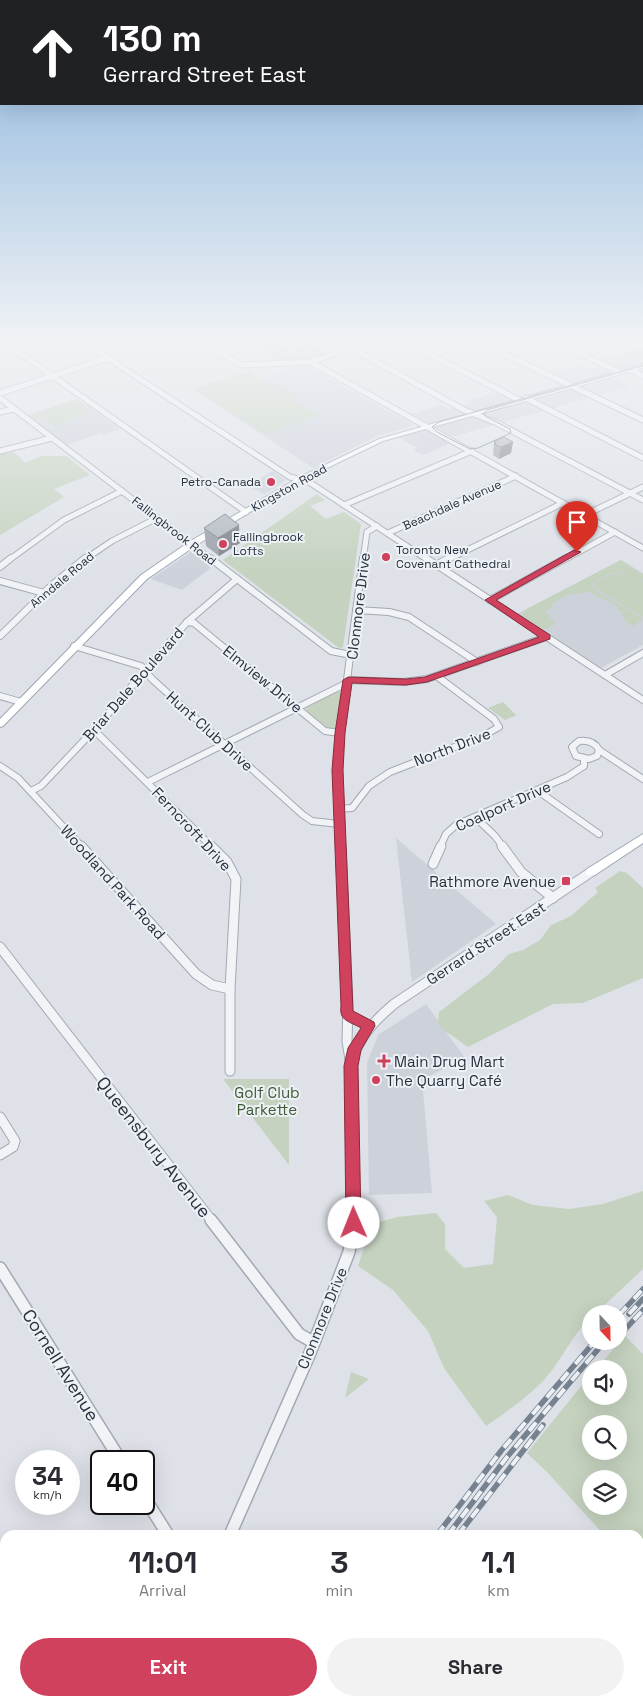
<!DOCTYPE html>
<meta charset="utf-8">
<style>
body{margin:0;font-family:"Space Grotesk",sans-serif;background:#f2f2f3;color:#2b2b33;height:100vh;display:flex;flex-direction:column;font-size:19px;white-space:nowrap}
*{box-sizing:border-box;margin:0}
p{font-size:16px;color:#7c7c81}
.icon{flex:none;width:28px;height:28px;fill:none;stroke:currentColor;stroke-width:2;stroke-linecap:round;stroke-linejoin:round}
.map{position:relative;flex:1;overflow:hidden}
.sheet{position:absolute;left:0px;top:1530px;width:644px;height:176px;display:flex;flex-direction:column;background:#fff;border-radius:15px 15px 0 0;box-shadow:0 5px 20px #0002}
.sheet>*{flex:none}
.banner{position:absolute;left:0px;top:0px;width:644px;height:105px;box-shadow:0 5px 20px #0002;background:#202124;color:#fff;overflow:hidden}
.needle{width:32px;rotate:158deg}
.controls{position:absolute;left:582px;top:1305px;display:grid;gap:10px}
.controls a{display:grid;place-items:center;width:45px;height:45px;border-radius:50%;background:#fff;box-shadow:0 5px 20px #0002;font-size:25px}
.speed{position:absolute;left:15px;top:1450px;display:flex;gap:10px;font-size:25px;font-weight:700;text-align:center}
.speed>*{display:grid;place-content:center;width:65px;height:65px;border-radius:50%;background:#fff;box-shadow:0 5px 20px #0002;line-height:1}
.speed small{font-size:12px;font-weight:400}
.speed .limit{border:2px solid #111;border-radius:8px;background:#fff;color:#111}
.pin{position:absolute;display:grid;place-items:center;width:42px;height:42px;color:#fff;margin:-51px -21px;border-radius:50% 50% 50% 0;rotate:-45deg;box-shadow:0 0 5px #0007}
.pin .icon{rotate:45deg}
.me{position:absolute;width:55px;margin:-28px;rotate:359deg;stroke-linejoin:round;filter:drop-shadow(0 0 4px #0008)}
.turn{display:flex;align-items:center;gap:18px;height:105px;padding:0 20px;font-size:22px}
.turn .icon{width:65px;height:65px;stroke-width:2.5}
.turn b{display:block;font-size:35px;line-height:42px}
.eta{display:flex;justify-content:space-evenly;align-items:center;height:85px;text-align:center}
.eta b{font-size:30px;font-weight:800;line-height:35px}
.action{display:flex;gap:10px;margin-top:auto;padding:10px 20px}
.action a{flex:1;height:58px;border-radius:30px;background:#cf415d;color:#fff;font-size:20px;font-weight:800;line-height:58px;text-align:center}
.action a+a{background:#f2f2f3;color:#2b2b33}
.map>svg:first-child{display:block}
.built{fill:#ccd1da}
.green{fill:#c5d2bf;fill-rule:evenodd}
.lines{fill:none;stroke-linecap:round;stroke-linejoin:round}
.minor-far3-casing{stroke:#a3a9b2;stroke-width:7}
.minor-far2-casing{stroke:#a3a9b2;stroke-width:8}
.minor-far1-casing{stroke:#a3a9b2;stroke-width:11}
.minor-casing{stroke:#a3a9b2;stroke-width:14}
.major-casing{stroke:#9da7b3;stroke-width:2}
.minor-far3{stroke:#f1f3f6;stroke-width:5}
.minor-far2{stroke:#f1f3f6;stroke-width:6}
.minor-far1{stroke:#f1f3f6;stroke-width:9}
.minor{stroke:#f1f3f6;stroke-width:11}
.major{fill:#fff;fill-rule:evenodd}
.tram{stroke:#778291;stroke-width:1}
.rail-casing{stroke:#778291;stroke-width:5.5}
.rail{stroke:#edf1f5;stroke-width:4;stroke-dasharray:11;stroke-linecap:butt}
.wall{fill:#9ca2a9}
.shaded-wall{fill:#7f8489}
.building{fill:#b5bcc4;stroke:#7f8489}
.route{fill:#cf415d;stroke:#872a3c}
.poi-dot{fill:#cf415d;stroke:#edf1f5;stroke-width:2}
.labels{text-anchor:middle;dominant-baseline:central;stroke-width:4;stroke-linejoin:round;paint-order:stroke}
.far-poi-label{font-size:12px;fill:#27313f;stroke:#edf1f5;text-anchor:start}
.far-street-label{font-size:12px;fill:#27313f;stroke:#edf1f5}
.street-label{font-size:15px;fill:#27313f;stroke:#edf1f5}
.poi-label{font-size:15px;fill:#27313f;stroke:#edf1f5;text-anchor:start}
.park-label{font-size:15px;fill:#3d5a34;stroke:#edf1f5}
.near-street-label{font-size:18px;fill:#27313f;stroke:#edf1f5}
</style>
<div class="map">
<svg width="643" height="1706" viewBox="0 0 643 1706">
<rect width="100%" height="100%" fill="#dee2e8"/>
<!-- built -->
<g class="built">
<polygon points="643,348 643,373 637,370 612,377 629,386 613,392 609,391 599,395 452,437 412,414 441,405 448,409 457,408 472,402 469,400 477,397 480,398 497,391 511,399 564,384 550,374 580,366 589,369 602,366 596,362 600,360"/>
<polygon points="294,367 309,367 414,425 375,437 313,468 193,389 249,371 262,378"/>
<polygon points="77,399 94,410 120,429 103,435 101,433 67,445 28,415"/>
<polygon points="425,429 452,443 423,455 413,450 417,448 398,437"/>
<polygon points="273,471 286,480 265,494 248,486"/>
<polygon points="192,551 213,566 182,590 151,579"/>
<polygon points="621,560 643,574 643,645 601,668 517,614"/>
<polygon points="396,838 496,924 412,982"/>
<polygon points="426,1004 465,1058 422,1080 432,1193 369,1195 367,1063 378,1035"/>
<polygon points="557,1701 616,1701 620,1706 552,1706"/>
</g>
<!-- green -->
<g class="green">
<polygon points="244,338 269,338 291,351 312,344 327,353 308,360 279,362 271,354"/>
<polygon points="249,371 263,379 260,380 283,394 271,386 279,384 296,394 289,397 318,415 266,435 193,389"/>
<polygon points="77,399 89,412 54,426 40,417 35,418 30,415"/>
<polygon points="14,452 25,463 41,456 66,456 90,475 54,489 64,497 0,535 0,454"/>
<polygon points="317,494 325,500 310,506 326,519 344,512 361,524 343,647 339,648 223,560"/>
<path d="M 621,560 L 643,574 L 643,581 L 633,576 L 643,582 L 643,617 L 593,587 C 598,575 618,573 628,573 C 616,570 598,575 591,586 L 598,592 L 642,618 L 642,620 L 633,626 L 623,620 L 626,618 L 620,615 L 623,613 L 616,609 L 619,607 L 590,592 L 567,595 L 550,605 L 553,607 L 545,612 L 556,624 L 546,629 L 542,629 L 520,615 L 525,612 L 523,611 Z"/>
<polygon points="338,691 341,693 336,727 335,730 329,729 307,711 306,708"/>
<polygon points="503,702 516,715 515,716 505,720 488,708"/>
<polygon points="620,871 627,873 643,888 643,978 583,1003 553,1004 468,1047 444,1030 438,1023 439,1012 489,974 509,954 523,950 540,940 551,925 571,916 598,892 595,888"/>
<polygon points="223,1079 289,1079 289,1165"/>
<path d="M 643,1191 L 643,1269 L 595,1314 L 591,1314 L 591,1317 C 572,1335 562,1360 544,1380 C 528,1397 506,1412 486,1426 L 444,1368 L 428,1331 L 393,1290 L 358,1266 L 372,1224 L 397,1217 L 436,1213 L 445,1224 L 445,1249 L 464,1268 L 493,1264 L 497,1217 L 484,1201 L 508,1195 L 533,1205 L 569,1209 L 603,1204 Z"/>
<path d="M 625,1336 L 643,1354 L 643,1579 L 639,1574 L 639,1535 L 604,1535 L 548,1473 L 527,1453 L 591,1374 L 591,1396 L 619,1396 L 619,1369 L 596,1369 ZM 591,1424 L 619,1424 L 619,1451 L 591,1451 ZM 591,1479 L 619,1479 L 619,1506 L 591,1506 Z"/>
<polygon points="351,1372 369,1379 345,1398"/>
</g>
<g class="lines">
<defs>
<g id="minor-far3">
<polyline points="77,338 290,477 309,482 428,560"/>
<polyline points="195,338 242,365 311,362 643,548"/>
<polyline points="398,338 519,400"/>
<polyline points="471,338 643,420"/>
<polyline points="548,338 619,372"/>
<polyline points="623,338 643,347"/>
<polyline points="0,339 246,512"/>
<polyline points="351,348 464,410 497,423 643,500"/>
<polyline points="98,352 141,338"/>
<polyline points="311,362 380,338"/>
<polyline points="630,369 643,376"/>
<polyline points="0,393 108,358"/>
<polyline points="0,398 212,560"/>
<polyline points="526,398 643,458"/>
<polyline points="0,412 13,409"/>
<polyline points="0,451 52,438"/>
<polyline points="344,505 472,451"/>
<polyline points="585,515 643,487"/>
<polyline points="388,533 516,476"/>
<polyline points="9,560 64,520 122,491"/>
<polyline points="84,560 112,541 157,518"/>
<polyline points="363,560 367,532 377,526"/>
<polyline points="447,560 563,503"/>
<polyline points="564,560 615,532"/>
</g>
<g id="minor-far2">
<polyline points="210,558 331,651 351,655"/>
<polyline points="426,558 643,700"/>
<polyline points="436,565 449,558"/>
<polyline points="0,567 11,558"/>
<polyline points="0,581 44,593"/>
<polyline points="490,600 566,558"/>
<polyline points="356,610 389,612 409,617 477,662"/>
<polyline points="187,622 194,623 325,731 340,733"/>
<polyline points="0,636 52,585 85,558"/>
<polyline points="74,646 141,666 152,679 303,815 312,821 339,824"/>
<polyline points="605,675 643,653"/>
<polyline points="348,680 403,682 427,679 546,637"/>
<polyline points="0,696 21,702"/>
<polyline points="94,730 212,847"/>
<path d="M 579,741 C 588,740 595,742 599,750 L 597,756 L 589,759 L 576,756 L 572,747 Z"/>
<polyline points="599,750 643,779"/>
<polyline points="0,766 18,778 82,847"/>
<polyline points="148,782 347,683"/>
<polyline points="31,791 41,786 94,730 187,622 237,579"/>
<polyline points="538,791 599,834"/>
<polyline points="338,809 352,808 369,786 390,772 483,736 499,727 494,719 438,677"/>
<polyline points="475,817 495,836 503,847"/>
<polyline points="341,847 338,770 340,733 363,558"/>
<polyline points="440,847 446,834 456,825 567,777 584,766 584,759"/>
</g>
<g id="minor-far1">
<polyline points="81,846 196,974 212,985 230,989"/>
<polyline points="211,846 227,862 236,879 230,989 230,1071"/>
<polyline points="341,846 348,1005 347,1041 351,1066 354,1221"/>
<polyline points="502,846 521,872 553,898"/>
<polyline points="433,864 441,846"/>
<polyline points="0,947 212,1221"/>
<polyline points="347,1014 369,1026"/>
<path d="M 352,1062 C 359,1037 374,1021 394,1004 L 591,872"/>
<polyline points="0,1117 15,1141 13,1147 0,1155"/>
</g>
<g id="minor">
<polyline points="211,1220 299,1334 313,1342"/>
<polyline points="0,1268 121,1461"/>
<polyline points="144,1497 168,1535"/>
<polyline points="230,1535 310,1353 349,1252 354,1220"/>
<polyline points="0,1617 5,1626"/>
<polyline points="45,1701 48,1706"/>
<polyline points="626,1701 630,1706"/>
<polyline points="159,1706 161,1701"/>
<polyline points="482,1706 485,1701"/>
</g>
<g id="major">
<polygon points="643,364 643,368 383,441 302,480 195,546 147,579 3,726 0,727 0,719 141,575 189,542 298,478 379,439"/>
<polygon points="643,834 643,843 595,875 587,875 586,872 587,869"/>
</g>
</defs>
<!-- minor-far3 casing -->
<use href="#minor-far3" class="minor-far3-casing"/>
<!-- minor-far2 casing -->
<use href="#minor-far2" class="minor-far2-casing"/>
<!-- minor-far1 casing -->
<use href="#minor-far1" class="minor-far1-casing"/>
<!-- minor casing -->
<use href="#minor" class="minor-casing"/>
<!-- major casing -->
<use href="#major" class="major-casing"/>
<!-- minor-far3 -->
<use href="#minor-far3" class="minor-far3"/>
<!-- minor-far2 -->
<use href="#minor-far2" class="minor-far2"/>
<!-- minor-far1 -->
<use href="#minor-far1" class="minor-far1"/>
<!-- minor -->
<use href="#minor" class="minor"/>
<!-- major -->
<use href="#major" class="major"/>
<!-- tram -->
<polyline class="tram" points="643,365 439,422 432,427 437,432 470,449 478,448 511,433 510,429 485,416 484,413 487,410 643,366"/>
<defs>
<g id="rail">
<polyline points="629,1314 643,1299"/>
<polyline points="619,1315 643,1289"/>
<polyline points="619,1336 643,1310"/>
<polyline points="437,1535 501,1451 595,1341"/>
<polyline points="448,1535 507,1457 605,1341"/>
<polyline points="458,1535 543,1425"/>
<polyline points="318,1706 322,1701"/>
<polyline points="331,1706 334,1701"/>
<polyline points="341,1706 344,1701"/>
</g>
</defs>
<!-- rail casing -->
<use href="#rail" class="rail-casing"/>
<!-- rail -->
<use href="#rail" class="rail"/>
</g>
<!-- wall -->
<g class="wall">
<polygon points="494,442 513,442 511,453 499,459 493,455"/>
<polygon points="204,528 240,543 219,556 206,546"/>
</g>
<!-- shaded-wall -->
<g class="shaded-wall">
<polygon points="513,442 511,453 499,459 501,447"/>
<polygon points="239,525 240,543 219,556 218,538"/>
</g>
<!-- building -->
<g class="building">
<polygon points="504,437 513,442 501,447 494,444 496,443 494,442"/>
<polygon points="225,514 239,525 218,538 204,528"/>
</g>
<!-- sky -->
<linearGradient id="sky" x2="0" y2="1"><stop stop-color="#88b3db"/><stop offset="0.59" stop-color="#f0f2f5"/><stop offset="1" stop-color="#f0f2f5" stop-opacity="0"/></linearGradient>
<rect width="643" height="577" fill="url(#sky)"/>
<!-- route -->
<path class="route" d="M 574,550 L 581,552 L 496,600 L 550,635 L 550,639 L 427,682 L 406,685 L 352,683 L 345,733 L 343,770 L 353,1011 L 374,1022 L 375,1026 L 361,1050 L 358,1066 L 361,1223 L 359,1228 L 354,1230 L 348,1228 L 346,1223 L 344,1066 L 348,1048 L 361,1028 C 349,1021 339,1021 341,1006 L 332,770 L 335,733 L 343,680 L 348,677 L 406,679 L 425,677 L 539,637 L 485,600 Z"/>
<!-- markers -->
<g class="poi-dot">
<circle cx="271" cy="482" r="5"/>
<circle cx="223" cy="544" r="5"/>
<circle cx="386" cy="557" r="5"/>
<rect x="561" y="876" width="10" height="10" rx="2.5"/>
<path d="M381.5 1053.5h5v5h5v5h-5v5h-5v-5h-5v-5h5z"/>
<circle cx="376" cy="1080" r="5"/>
</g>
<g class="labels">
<!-- far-poi labels -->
<g class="far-poi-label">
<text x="261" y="482" text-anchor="end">Petro-Canada</text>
<text x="233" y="537">Fallingbrook<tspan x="233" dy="14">Lofts</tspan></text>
<text x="396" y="550">Toronto New<tspan x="396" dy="14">Covenant Cathedral</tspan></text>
</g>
<!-- far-street labels -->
<g class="far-street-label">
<text transform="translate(289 488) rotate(-29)">Kingston Road</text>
<text transform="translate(452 505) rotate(-24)">Beachdale Avenue</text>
<text transform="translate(174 531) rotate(38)">Fallingbrook Road</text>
<text transform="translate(62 580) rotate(-40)">Anndale Road</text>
</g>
<!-- street labels -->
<g class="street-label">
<text transform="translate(358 606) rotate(-83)">Clonmore Drive</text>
<text transform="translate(263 679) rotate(39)">Elmview Drive</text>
<text transform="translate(133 684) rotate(-49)">Briar Dale Boulevard</text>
<text transform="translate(210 731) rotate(42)">Hunt Club Drive</text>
<text transform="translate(452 747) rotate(-21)">North Drive</text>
<text transform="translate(503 806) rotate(-24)">Coalport Drive</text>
<text transform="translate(192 829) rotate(47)">Ferncroft Drive</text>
<text transform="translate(113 882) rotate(48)">Woodland Park Road</text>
<text transform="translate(486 943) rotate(-33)">Gerrard Street East</text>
<text transform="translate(322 1318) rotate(-68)">Clonmore Drive</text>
</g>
<!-- poi labels -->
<g class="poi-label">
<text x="556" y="881" text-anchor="end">Rathmore Avenue</text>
<text x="394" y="1061">Main Drug Mart</text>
<text x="386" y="1080">The Quarry Café</text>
</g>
<!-- park labels -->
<g class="park-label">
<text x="267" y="1092">Golf Club<tspan x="267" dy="17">Parkette</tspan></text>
</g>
<!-- near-street labels -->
<g class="near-street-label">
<text transform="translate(154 1147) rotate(52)">Queensbury Avenue</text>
<text transform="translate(61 1365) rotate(58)">Cornell Avenue</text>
</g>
</g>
</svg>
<div class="controls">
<a><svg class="needle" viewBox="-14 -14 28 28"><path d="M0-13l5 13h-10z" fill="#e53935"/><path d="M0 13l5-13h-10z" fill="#7c7c81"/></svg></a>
<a><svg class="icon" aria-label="sound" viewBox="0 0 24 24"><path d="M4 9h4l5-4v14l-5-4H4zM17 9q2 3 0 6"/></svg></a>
<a><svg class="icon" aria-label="search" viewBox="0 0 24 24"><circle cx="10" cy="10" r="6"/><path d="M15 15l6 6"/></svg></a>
<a><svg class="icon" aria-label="layers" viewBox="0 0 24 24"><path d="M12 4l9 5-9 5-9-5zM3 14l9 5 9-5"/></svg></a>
</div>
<div class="speed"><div>34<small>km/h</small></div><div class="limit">40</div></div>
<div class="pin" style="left:577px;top:552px;background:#d93025"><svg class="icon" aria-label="arrive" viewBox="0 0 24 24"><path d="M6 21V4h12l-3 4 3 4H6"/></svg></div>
<svg class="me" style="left:354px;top:1223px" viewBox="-20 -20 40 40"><circle r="19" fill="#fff"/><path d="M0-13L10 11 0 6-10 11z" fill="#cf415d"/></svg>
<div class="banner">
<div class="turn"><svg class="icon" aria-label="ahead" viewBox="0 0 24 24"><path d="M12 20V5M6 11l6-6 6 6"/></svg><div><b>130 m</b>Gerrard Street East</div></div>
</div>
<section class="sheet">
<div class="eta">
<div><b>11:01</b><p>Arrival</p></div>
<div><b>3</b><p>min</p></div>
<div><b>1.1</b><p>km</p></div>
</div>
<div class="action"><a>Exit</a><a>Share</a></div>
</section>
</div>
